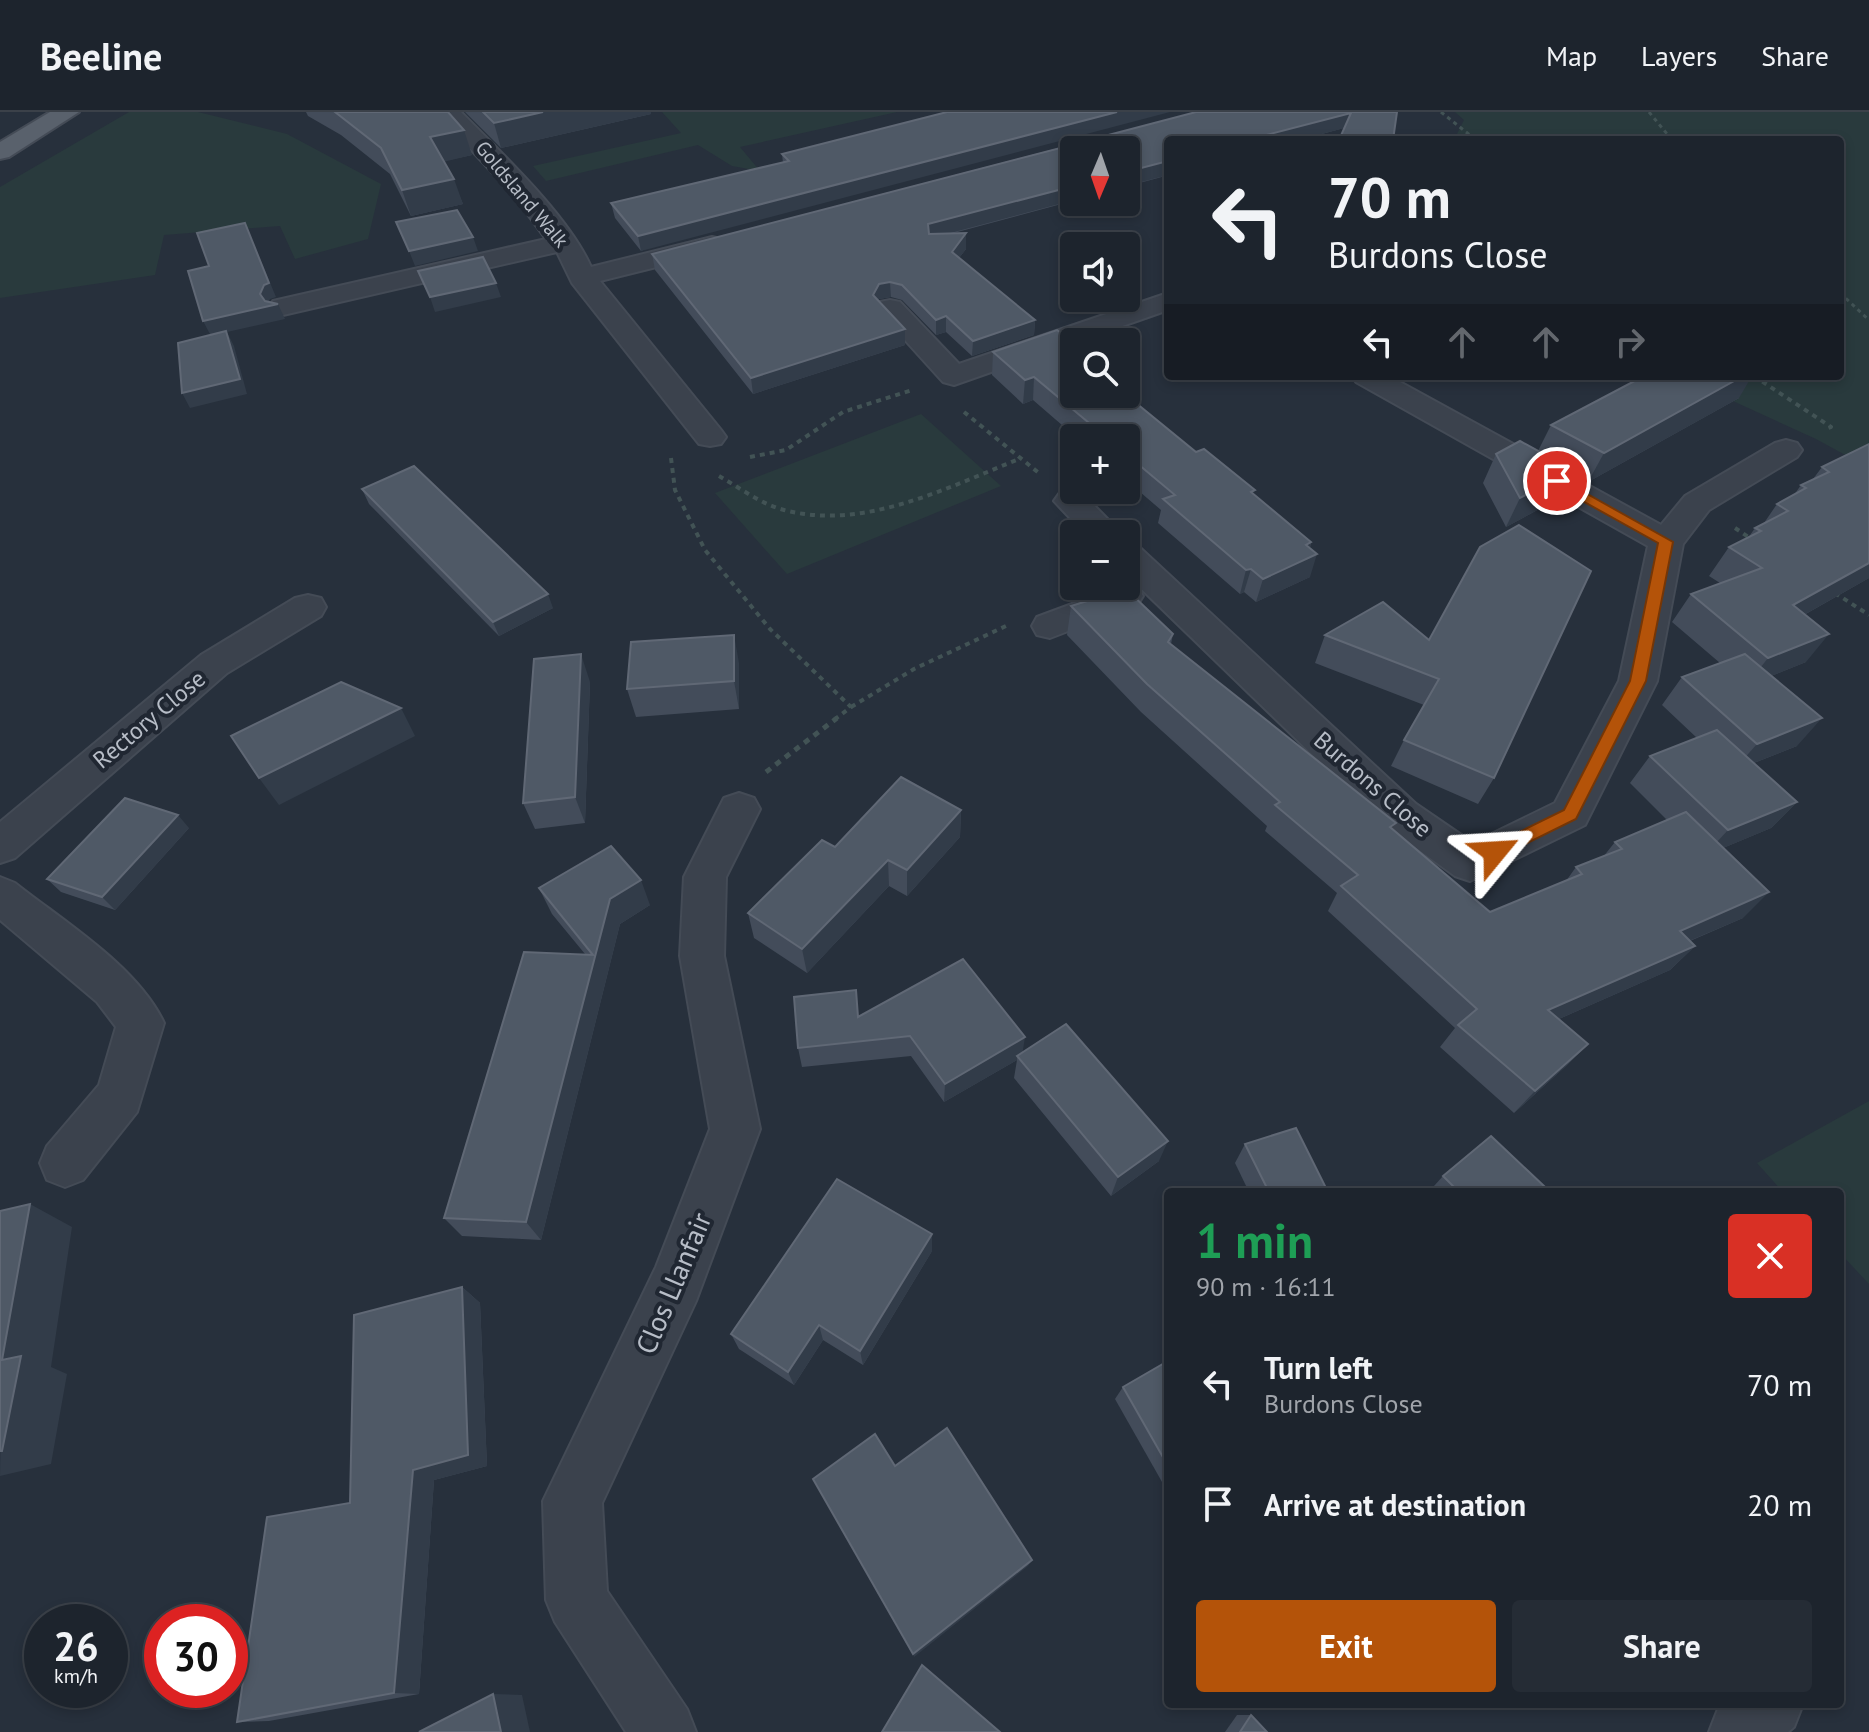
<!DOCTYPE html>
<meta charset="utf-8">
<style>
body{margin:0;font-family:"PT Sans",sans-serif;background:#252c35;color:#f1f3f6;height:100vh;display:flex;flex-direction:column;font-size:30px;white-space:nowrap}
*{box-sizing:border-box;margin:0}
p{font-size:26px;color:#a0a4aa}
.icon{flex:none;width:44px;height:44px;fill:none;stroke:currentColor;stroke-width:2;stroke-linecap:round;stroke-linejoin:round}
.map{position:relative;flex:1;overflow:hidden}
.side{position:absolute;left:1164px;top:1076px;width:680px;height:520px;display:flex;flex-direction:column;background:#1d242d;border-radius:8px;box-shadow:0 4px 12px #0003,0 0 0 2px #3b4149}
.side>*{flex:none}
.top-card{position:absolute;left:1164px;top:24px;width:680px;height:244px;border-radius:8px;box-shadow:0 4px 12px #0003,0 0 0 2px #3b4149;background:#1d242d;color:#f1f3f6;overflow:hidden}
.needle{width:52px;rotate:182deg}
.buttons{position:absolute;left:1060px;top:24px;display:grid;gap:16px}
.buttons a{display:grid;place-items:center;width:80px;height:80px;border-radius:8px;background:#1d242d;box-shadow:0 4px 12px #0003,0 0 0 2px #3b4149;font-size:40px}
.speed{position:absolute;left:24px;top:1492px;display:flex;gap:16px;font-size:40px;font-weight:700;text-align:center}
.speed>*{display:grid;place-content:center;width:104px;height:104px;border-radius:50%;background:#1d242d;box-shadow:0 4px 12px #0003,0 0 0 2px #3b4149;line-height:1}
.speed small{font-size:20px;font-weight:400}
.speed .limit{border:12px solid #d22;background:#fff;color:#111}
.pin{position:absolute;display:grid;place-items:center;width:68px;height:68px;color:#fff;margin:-34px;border:4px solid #fff;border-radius:50%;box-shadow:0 2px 8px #0007}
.me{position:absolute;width:88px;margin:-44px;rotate:63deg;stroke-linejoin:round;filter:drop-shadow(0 0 6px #0008)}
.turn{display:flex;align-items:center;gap:28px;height:168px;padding:0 32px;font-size:36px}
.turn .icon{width:104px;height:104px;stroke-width:2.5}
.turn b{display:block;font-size:56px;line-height:68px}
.lanes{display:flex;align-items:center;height:76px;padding:0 32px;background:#0003;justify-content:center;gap:40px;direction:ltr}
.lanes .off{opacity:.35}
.round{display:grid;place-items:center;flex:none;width:84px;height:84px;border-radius:8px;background:#252c35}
.head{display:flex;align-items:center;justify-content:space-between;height:136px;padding:0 32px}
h1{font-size:48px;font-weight:800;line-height:60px;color:#1e9e55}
.primary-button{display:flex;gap:16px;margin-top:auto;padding:16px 32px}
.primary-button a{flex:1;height:92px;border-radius:8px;background:#b45309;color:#fff;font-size:32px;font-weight:800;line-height:92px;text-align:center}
.primary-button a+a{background:#252c35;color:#f1f3f6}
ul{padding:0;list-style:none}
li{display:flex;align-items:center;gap:24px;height:120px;padding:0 32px}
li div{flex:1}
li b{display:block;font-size:30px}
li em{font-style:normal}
header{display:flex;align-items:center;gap:48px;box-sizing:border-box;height:112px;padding:0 40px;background:#1d242d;border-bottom:2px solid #3b4149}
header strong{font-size:38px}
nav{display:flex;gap:44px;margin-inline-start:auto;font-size:28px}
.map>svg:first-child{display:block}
.green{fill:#293a3d}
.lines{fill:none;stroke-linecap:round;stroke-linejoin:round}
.minor-casing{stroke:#444b56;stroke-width:4}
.major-casing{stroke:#444b56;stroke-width:4}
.path-far2{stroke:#425355;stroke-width:3;stroke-dasharray:4 4;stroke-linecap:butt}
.path-far1{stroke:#425355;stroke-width:4;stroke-dasharray:5 5;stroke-linecap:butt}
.path{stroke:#425355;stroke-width:5;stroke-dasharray:6 6;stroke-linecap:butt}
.minor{fill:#3b424d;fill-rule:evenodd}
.major{fill:#59616c;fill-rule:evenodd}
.wall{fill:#434c5a}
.shaded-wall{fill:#323c49}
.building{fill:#4f5966;stroke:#606875;stroke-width:2}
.route{fill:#b45309;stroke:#753606;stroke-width:2}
.labels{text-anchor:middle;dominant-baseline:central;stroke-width:8;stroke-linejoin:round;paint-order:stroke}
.far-street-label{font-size:20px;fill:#b7bdc7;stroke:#202732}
.street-label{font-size:24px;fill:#b7bdc7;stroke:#202732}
.near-street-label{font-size:28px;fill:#b7bdc7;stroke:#202732}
</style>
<header>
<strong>Beeline</strong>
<nav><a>Map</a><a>Layers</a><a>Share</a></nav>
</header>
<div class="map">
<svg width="1869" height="1620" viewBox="0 0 1869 1620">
<rect width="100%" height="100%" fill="#27303c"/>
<!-- green -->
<g class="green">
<polygon points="129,0 198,0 287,22 381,72 368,127 295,147 280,114 164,123 155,163 0,186 0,75"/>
<polygon points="662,0 897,0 740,35 760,59 732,54 698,33 546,69 533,54 681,21"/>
<polygon points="1455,0 1869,0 1869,356 1816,327 1678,264 1840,264 1840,28 1454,28 1464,8"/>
<polygon points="921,302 1001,374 787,462 715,381"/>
<polygon points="1869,989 1869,1172 1840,1141 1840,1080 1783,1080 1757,1051"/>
</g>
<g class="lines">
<defs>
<g id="minor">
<path d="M 436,0 L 461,0 C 501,41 568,103 591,155 L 712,125 L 721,127 L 725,133 L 721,139 L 600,169 L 721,318 L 726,325 L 721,332 L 710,334 L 699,332 L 572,171 L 557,140 L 283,203 L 273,201 L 269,195 L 273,189 L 546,127 L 516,86 Z"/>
<polygon points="1168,181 1168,198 954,273 943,270 876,196 880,190 890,188 900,190 959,252"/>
<polygon points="1352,264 1389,264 1661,413 1685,384 1775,331 1786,328 1797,331 1802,338 1797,345 1709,398 1683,432 1657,569 1585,713 1470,769 1455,764 1386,714 1126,462 1126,431 1138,434 1416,692 1473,731 1555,691 1619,569 1648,434 1356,270"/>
<polygon points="1071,379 1083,382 1122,422 1085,422 1054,389 1059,382"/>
<polygon points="1126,472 1138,476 1143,484 1138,492 1050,526 1037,523 1032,514 1037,505"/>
<polygon points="308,483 321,486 326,495 321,504 227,561 15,746 0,751 0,710 201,543 295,486"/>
<polygon points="739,681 754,686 760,697 726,765 724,844 760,1017 696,1189 602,1391 607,1479 687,1597 696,1620 626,1620 555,1510 546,1488 543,1389 656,1155 710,1017 680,844 684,765 724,686"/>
<path d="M 0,765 L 15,771 C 64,810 137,854 164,911 L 137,1000 L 83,1068 L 65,1075 L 47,1068 L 40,1051 L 47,1034 L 99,973 L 116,915 L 97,890 L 0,808 Z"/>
<polygon points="1724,1592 1803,1592 1794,1615 1788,1620 1709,1620 1718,1597"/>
</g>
<polygon id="major" points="50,0 79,0 9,45 0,47 0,30"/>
</defs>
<!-- minor casing -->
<use href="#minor" class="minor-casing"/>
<!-- major casing -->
<use href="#major" class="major-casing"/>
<!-- path-far2 -->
<g class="path-far2">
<polyline points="1441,0 1476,28"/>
<polyline points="1649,0 1672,28"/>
<polyline points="1840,181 1869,208"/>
<polyline points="1754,264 1757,266"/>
</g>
<!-- path-far1 -->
<g class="path-far1">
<polyline points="1754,264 1831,315 1825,317"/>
<polyline points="964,300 1040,362"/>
<polyline points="750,345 786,338 843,300 912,278"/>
<polyline points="671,346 675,378 705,438 770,517 851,595 834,608"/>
<path d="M 719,364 C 740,376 761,392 784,398 C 864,419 946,376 1019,347"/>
<polyline points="1735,416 1753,428"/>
<polyline points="1835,481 1869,503"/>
<polyline points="851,595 914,557 1006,514"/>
</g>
<!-- path -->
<polyline class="path" points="766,660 837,606"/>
<!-- minor -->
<use href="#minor" class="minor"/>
<!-- major -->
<use href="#major" class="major"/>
</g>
<!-- wall -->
<g class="wall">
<polygon points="306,0 448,0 472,43 444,49 463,92 411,104 390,62 341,23 308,4"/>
<polygon points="465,0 651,0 651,2 501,36"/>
<polygon points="947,0 641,139 615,106 611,91 783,51 782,42"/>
<polygon points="1344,16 950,122 966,137 959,146 1035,208 1034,223 972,244 946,220 936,223 902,188 891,185 879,187 879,189 905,233 753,282 655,158 652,142 1097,26"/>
<polygon points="993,240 1074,282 1196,340 1254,383 1311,430 1310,436 1310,465 1256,490 1244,480 1240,482 1158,411 1161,398 1126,368 1126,326 1077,326 1033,288 1023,292 992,263"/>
<polygon points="1648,267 1739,286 1588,370 1571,360 1558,387 1506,415 1483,371 1496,342 1538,339 1551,313"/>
<polygon points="1869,332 1869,466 1804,503 1806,550 1771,564 1797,634 1754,651 1797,690 1771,716 1723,736 1743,806 1690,829 1695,834 1670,858 1559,907 1588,932 1566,954 1514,1001 1440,935 1455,916 1328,799 1337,781 1265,719 1267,714 1141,600 1067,523 1071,494 1173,522 1171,532 1393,717 1490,800 1566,769 1576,755 1603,745 1615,730 1667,708 1630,671 1650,644 1697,626 1662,593 1682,565 1720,551 1672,510 1691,482 1720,471 1709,464 1729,435 1748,426 1755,416 1764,411 1777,392 1794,383 1801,373 1813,367 1822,355"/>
<polygon points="362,377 553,496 499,524 369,392"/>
<polygon points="1325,523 1429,528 1494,666 1478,692 1391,654 1404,628 1424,593 1315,551"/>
<polygon points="739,551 739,597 636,605 627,577"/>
<polygon points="590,570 585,711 535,717 523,691"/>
<polygon points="961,698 960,725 907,784 889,774 807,861 754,826 748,801 835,735"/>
<polygon points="189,716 115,798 61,780 47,767"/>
<polygon points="539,776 650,793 620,812 541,1128 462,1124 444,1106 585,842 552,802"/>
<polygon points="858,905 1023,940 1159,1049 1111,1084 1014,966 1017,948 944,990 911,944 802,955 798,936"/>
<polygon points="1245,1032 1328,1080 1249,1080 1235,1051"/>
<polygon points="1443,1064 1537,1080 1440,1080 1434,1074"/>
<polygon points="932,1139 863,1253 823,1228 794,1273 739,1237 731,1222"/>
<polygon points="462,1175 480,1191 487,1354 434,1368 419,1582 269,1609 237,1610"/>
<polygon points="1168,1249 1168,1376 1166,1377 1115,1287 1123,1275"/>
<polygon points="1237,1603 1251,1603 1267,1620 1225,1620"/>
</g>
<!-- shaded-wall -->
<g class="shaded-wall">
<polygon points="543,0 651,0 651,2 501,36 494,11"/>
<polygon points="1117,0 1170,0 641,139 638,124"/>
<polygon points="1351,1 1348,15 1299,28 1247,28"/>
<polygon points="464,18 472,43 439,51 430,25"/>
<polygon points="1168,49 1168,63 1126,74 1126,60"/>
<polygon points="454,67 463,92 411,104 402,78"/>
<polygon points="1074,74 1074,88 928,127 928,112"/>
<polygon points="245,111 276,185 270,187 267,194 278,192 285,207 227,220 234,234 247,282 190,296 182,281 211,224 203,209 260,182"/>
<polygon points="966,121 966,137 952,155 952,140"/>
<polygon points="473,125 478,139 415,154 409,139"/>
<polygon points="890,170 891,185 879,187 874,198 873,183 879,172"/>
<polygon points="496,171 501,185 435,200 430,185"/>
<polygon points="946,204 946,220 936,223 936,208"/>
<polygon points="1035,208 1034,223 972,244 973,229"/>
<polygon points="905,217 905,233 753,282 751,266"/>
<polygon points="1743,264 1752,264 1739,286 1588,370 1604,341"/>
<polygon points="1034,265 1033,288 1023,292 1025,268"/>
<polygon points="1573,358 1558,387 1506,415 1520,386"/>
<polygon points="1311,430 1306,448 1317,442 1310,465 1256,490 1263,467 1306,433"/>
<polygon points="1869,451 1869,466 1770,522 1793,493"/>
<polygon points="1251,457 1244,480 1240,482 1246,458"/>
<polygon points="548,482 553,496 499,524 493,510"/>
<polygon points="1829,522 1806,550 1746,574 1768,546"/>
<polygon points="734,523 739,551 739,597 734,569"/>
<polygon points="581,542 590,570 585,711 575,685"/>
<polygon points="401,596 415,624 279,693 259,666"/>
<polygon points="1822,606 1797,634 1733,659 1757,632"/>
<polygon points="1797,690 1771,716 1704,744 1728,718"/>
<polygon points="961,698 960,725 907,784 907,758"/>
<polygon points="178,703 189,716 115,798 102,785"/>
<polygon points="888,748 889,774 807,861 802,837"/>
<polygon points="641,768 650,793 620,812 541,1128 526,1110 610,787"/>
<polygon points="1769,780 1743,806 1656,843 1680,819"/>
<polygon points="1695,834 1670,858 1527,921 1548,898"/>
<polygon points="1025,925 1022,944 1017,944 1017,948 944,990 945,972"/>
<polygon points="1588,932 1566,954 1514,1001 1535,979"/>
<polygon points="1168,1029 1159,1049 1111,1084 1118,1065"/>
<polygon points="30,1092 72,1115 51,1255 67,1262 51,1352 0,1364 2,1248"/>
<polygon points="932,1122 932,1139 863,1253 860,1239"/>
<polygon points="462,1175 480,1191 487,1354 434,1368 419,1582 394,1581 413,1358"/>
<polygon points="819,1213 823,1228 794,1273 788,1260"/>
<polygon points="1032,1448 1028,1454 914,1545 913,1542"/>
<polygon points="493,1582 522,1583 530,1620 501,1620"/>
</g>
<!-- building -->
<g class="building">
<polygon points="335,0 448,0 464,18 430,25 454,67 402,78 381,36"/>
<polygon points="483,0 543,0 494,11"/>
<polygon points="947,0 1117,0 638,124 611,91 789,49 782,42"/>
<polygon points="1196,0 1397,0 1393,28 1339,28 1351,1 1247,28 1168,28 1168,49 1126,60 1126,38 1074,38 1074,74 928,112 929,122 966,121 952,140 1035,208 973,229 946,204 936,208 902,173 890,170 879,172 873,183 905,217 751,266 652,142 1076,32 1078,26 1097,26"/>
<polygon points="457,98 473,125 409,139 396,110"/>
<polygon points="245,111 269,171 264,173 260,182 265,189 278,192 203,209 188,159 209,154 197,121"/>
<polygon points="483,145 496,171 430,185 418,159"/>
<polygon points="1057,218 1074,231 1074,282 1125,282 1196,340 1204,337 1255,378 1251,380 1311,430 1306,433 1317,442 1263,467 1251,457 1246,458 1163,387 1175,383 1126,342 1126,326 1107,326 1034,265 1025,268 993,240"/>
<polygon points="226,219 240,267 182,281 178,231"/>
<polygon points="1644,264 1648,267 1653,264 1743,264 1604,341 1551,313"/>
<polygon points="1520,329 1573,358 1520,386 1496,342"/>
<polygon points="1869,332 1869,451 1793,493 1829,522 1768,546 1691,482 1762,456 1729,435 1761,419 1755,416 1788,399 1777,392 1806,376 1801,373 1829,360 1822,355"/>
<polygon points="414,354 548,482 493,510 362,377"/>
<polygon points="1519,413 1591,459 1494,666 1404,628 1439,567 1325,523 1383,490 1429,528 1480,435"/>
<polygon points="1126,477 1173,522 1168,530 1396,711 1390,715 1490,800 1582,762 1576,755 1622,737 1615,730 1686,700 1769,780 1680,819 1695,834 1548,898 1588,932 1535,979 1458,913 1477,897 1341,774 1358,763 1275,693 1280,690 1147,572 1071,494"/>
<polygon points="734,523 734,569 627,577 631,530"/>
<polygon points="581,542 575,685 523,691 534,547"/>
<polygon points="1745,542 1822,606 1757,632 1682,565"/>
<polygon points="341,570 401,596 259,666 231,624"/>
<polygon points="1717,618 1797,690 1728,718 1650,644"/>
<polygon points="901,665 961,698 907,758 888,748 802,837 748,801 822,728 835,735"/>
<polygon points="125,686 178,703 102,785 47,767"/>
<polygon points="611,734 641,768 610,787 526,1110 444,1106 524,840 593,843 539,776"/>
<polygon points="963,847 1025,925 945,972 910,924 798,936 794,885 856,878 858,905"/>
<polygon points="1066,912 1168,1029 1118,1065 1017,944"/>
<polygon points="1296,1016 1328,1080 1267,1080 1268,1078 1245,1032"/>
<polygon points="1491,1024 1544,1074 1537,1080 1459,1080 1443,1064"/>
<polygon points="837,1067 932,1122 860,1239 819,1213 788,1260 731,1222"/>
<polygon points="30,1092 2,1248 21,1244 2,1339 0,1339 0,1099"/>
<polygon points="462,1175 468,1343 413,1358 394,1581 237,1610 267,1405 350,1391 354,1203"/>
<polygon points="1168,1249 1168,1354 1123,1275"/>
<polygon points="947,1316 1032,1448 913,1542 813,1367 875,1322 895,1354"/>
<polygon points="922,1553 1000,1620 882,1620"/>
<polygon points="493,1582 501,1620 419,1620"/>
<polygon points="1251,1603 1267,1620 1240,1620"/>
</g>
<!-- route -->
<polygon class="route" points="1557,365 1673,430 1646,569 1576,707 1495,747 1487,740 1489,735 1564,698 1630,569 1658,431 1552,372 1550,369"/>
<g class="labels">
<!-- far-street labels -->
<g class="far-street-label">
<text transform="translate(522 82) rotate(50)">Goldsland Walk</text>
</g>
<!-- street labels -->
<g class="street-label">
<text transform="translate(149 607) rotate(-40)">Rectory Close</text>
<text transform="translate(1373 672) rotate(41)">Burdons Close</text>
</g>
<!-- near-street labels -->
<g class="near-street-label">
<text transform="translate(673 1171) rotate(-67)">Clos Llanfair</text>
</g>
</g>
</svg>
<div class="buttons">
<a><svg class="needle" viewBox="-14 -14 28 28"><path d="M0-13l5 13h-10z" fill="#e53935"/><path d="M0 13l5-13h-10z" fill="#a0a4aa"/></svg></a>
<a><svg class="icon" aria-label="sound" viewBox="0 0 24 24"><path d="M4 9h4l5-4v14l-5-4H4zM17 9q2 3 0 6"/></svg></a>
<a><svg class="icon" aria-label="search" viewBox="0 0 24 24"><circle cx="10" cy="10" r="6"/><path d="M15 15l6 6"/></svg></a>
<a>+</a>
<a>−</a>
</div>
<div class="speed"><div>26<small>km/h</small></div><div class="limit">30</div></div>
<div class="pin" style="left:1557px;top:369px;background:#d93025"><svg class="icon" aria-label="arrive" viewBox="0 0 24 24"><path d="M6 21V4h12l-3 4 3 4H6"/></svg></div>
<svg class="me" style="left:1495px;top:740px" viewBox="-20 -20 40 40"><path d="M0-17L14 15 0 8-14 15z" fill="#b45309" stroke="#fff" stroke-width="4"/></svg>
<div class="top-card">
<div class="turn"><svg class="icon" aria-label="left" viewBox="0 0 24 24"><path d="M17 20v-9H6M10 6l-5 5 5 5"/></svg><div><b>70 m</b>Burdons Close</div></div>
<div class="lanes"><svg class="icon" aria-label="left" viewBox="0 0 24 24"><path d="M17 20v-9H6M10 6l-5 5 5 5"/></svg><svg class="icon off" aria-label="ahead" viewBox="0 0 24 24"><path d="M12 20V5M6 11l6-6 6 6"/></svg><svg class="icon off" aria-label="ahead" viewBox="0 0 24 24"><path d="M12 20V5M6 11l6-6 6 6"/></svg><svg class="icon off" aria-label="right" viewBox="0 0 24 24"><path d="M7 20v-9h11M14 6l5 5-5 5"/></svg></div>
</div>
<section class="side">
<div class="head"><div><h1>1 min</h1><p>90 m · 16:11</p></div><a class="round" style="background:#d93025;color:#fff"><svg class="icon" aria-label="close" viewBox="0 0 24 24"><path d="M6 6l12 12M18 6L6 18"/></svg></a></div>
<ul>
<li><svg class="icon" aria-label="left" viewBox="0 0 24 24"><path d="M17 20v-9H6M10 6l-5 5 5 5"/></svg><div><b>Turn left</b><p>Burdons Close</p></div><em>70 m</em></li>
<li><svg class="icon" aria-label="arrive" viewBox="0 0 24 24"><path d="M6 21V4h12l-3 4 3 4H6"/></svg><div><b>Arrive at destination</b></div><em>20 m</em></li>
</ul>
<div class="primary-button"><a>Exit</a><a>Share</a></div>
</section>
</div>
